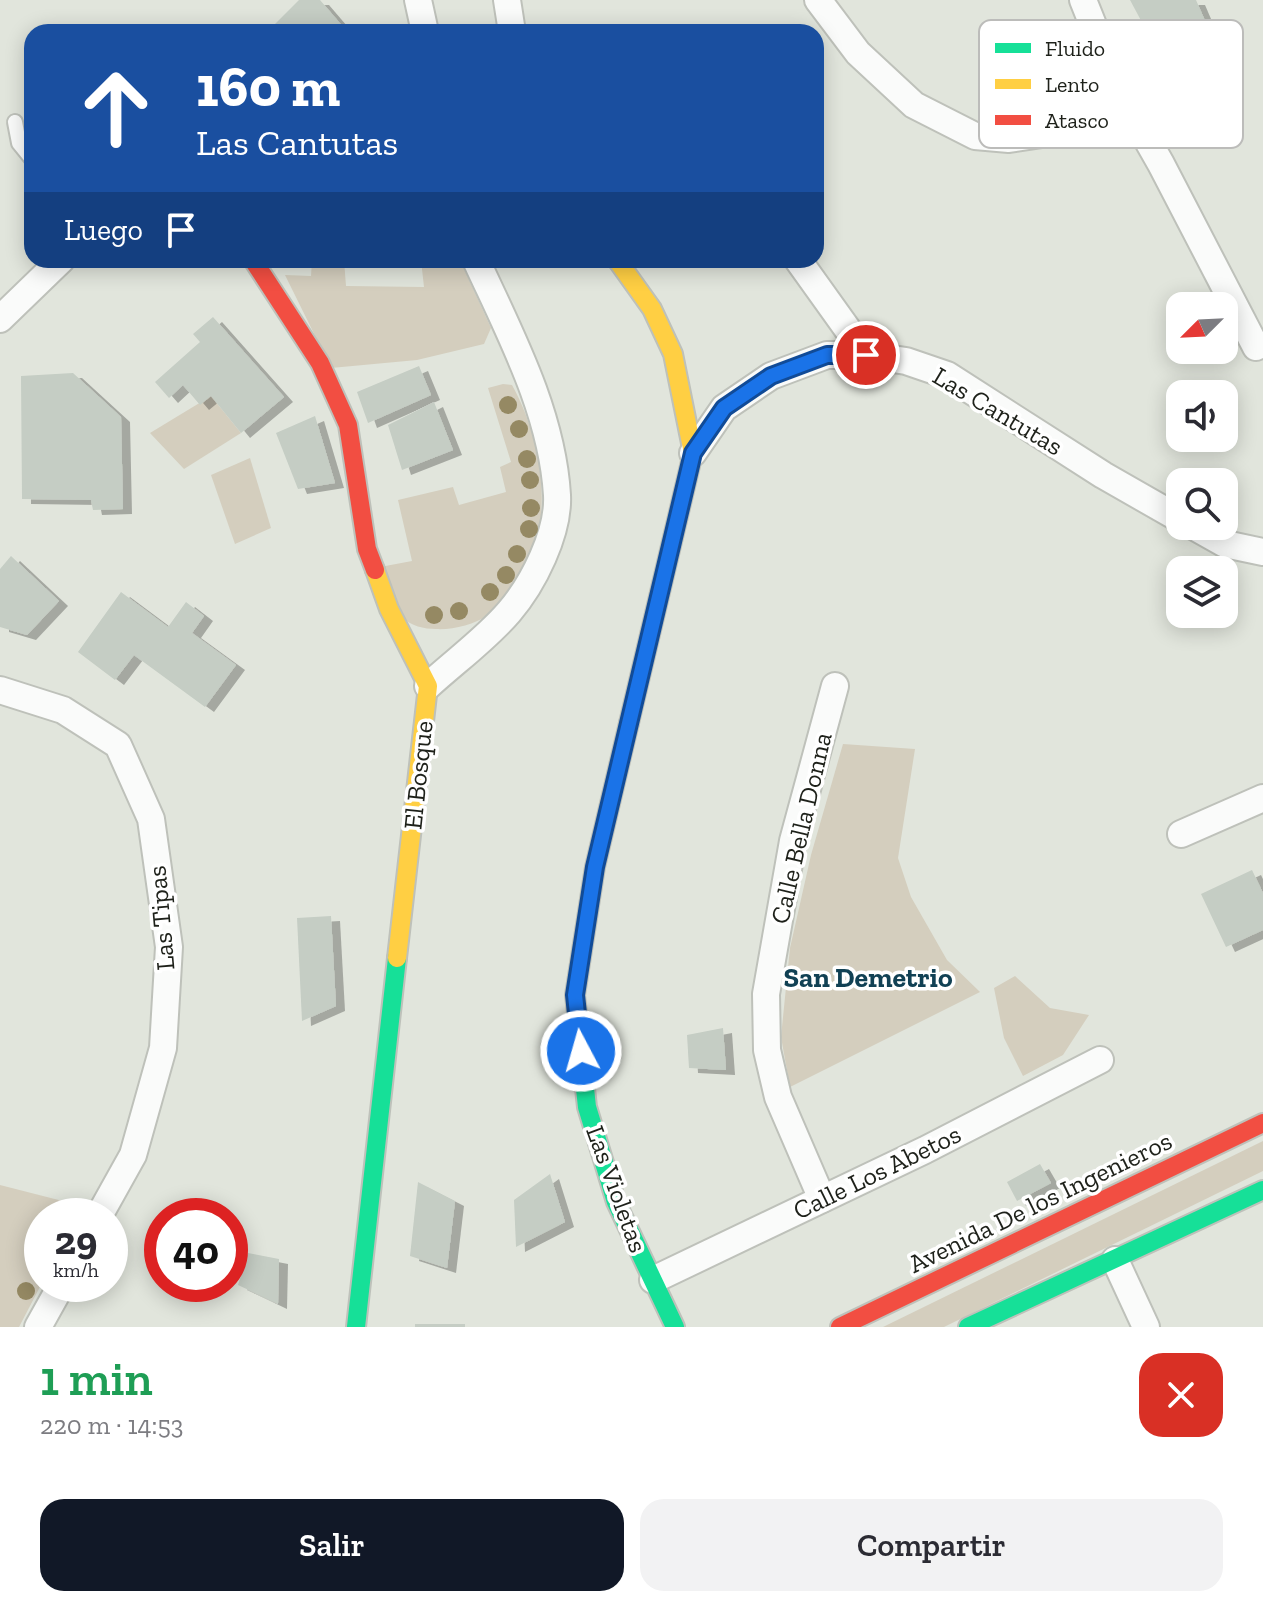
<!DOCTYPE html>
<html lang="es">
<meta charset="utf-8">
<style>
body{margin:0;font-family:"Zilla Slab",serif;background:#f2f2f3;color:#2b2b33;height:100vh;display:flex;flex-direction:column;font-size:30px;white-space:nowrap}
*{box-sizing:border-box;margin:0}
p{font-size:26px;color:#7c7c81}
.icon{flex:none;width:44px;height:44px;fill:none;stroke:currentColor;stroke-width:2;stroke-linecap:round;stroke-linejoin:round}
.map{position:relative;height:1327px;overflow:hidden}
.sheet{display:flex;flex-direction:column;background:#fff;flex:1}
.sheet>*{flex:none}
.banner{position:absolute;left:24px;top:24px;width:800px;height:244px;border-radius:24px;box-shadow:0 4px 20px #0003;background:#1a4fa0;color:#fff;overflow:hidden}
.needle{width:52px;rotate:246deg}
.fabs{position:absolute;left:1166px;top:292px;display:grid;gap:16px}
.fabs a{display:grid;place-items:center;width:72px;height:72px;border-radius:16px;background:#fff;box-shadow:0 4px 20px #0003;font-size:40px}
.speed{position:absolute;left:24px;top:1198px;display:flex;gap:16px;font-size:40px;font-weight:700;text-align:center}
.speed>*{display:grid;place-content:center;width:104px;height:104px;border-radius:50%;background:#fff;box-shadow:0 4px 20px #0003;line-height:1}
.speed small{font-size:20px;font-weight:400}
.speed .limit{border:12px solid #d22;background:#fff;color:#111}
.pin{position:absolute;display:grid;place-items:center;width:68px;height:68px;color:#fff;margin:-34px;border:4px solid #fff;border-radius:50%;box-shadow:0 2px 8px #0007}
.me{position:absolute;width:88px;margin:-44px;rotate:354deg;stroke-linejoin:round;filter:drop-shadow(0 0 6px #0008)}
.turn{display:flex;align-items:center;gap:28px;height:168px;padding:0 40px;font-size:36px}
.turn .icon{width:104px;height:104px;stroke-width:2.5}
.turn b{display:block;font-size:56px;line-height:68px}
.then{display:flex;align-items:center;height:76px;padding:0 40px;background:#0003;gap:16px;font-size:30px}
.round{display:grid;place-items:center;flex:none;width:84px;height:84px;border-radius:24px;background:#f2f2f3}
.headline{display:flex;align-items:center;justify-content:space-between;height:136px;padding:0 40px}
h1{font-size:48px;font-weight:600;line-height:60px;color:#1e9e55}
.cta{display:flex;gap:16px;margin-top:auto;padding:16px 40px}
.cta a{flex:1;height:92px;border-radius:24px;background:#111827;color:#fff;font-size:32px;font-weight:600;line-height:92px;text-align:center}
.cta a+a{background:#f2f2f3;color:#2b2b33}
.map>svg:first-child{display:block}
.green{fill:#d4cebe}
.building{fill:#c5cdc4;filter:url(#shadow)}
.lines{fill:none;stroke-linecap:round;stroke-linejoin:round}
.lane-casing{stroke:#bec1ba;stroke-width:18}
.street-casing{stroke:#bec1ba;stroke-width:30}
.fast-casing{stroke:#bec1ba;stroke-width:22}
.slow-casing{stroke:#bec1ba;stroke-width:22}
.jam-casing{stroke:#bec1ba;stroke-width:22}
.lane{stroke:#fafbfa;stroke-width:14}
.street{stroke:#fafbfa;stroke-width:26}
.fast{stroke:#16e098;stroke-width:18}
.slow{stroke:#ffcf43;stroke-width:18}
.jam{stroke:#f24e42;stroke-width:18}
.tree{fill:#958963}
.route-casing{stroke:#114b97;stroke-width:20}
.route{stroke:#1a73e8;stroke-width:14}
.labels{text-anchor:middle;dominant-baseline:central;stroke-width:7;stroke-linejoin:round;paint-order:stroke}
.street-label{font-size:26px;fill:#1e211a;stroke:#fff}
.neighbourhood-label{font-size:28px;font-weight:bold;fill:#114154;stroke:#fff}
.key{fill:#fff;stroke:#bcbcba;stroke-width:2}
.key-label{font-size:22px;fill:#1e211a}
</style>
<div class="map">
<svg width="1263" height="1327" viewBox="0 0 1263 1327">
<defs>
<filter id="shadow"><feDropShadow dx="9" dy="5" stdDeviation="0" flood-color="#0004"/></filter>
</defs>
<rect width="100%" height="100%" fill="#e1e5dc"/>
<!-- green -->
<g class="green">
<polygon points="312,260 344,260 346,286 424,287 421,260 460,260 491,328 484,344 417,360 331,368 285,275 311,276"/>
<path d="M 503,384 L 512,385 C 533,423 545,471 541,515 C 539,544 512,598 488,615 C 474,625 452,630 436,629 C 424,629 411,626 402,617 C 394,609 385,579 380,567 L 412,561 L 398,500 L 453,487 L 459,505 L 506,492 L 500,467 L 511,462 L 488,388 Z"/>
<polygon points="211,396 241,433 184,469 150,433"/>
<polygon points="250,458 271,528 235,544 211,475"/>
<polygon points="843,744 915,749 898,858 911,897 947,960 980,992 790,1087 781,1037 790,948 811,855"/>
<polygon points="1015,976 1050,1008 1089,1015 1063,1055 1023,1076 1004,1038 994,988"/>
<polygon points="1263,1141 1263,1171 944,1327 883,1327"/>
<polygon points="0,1185 86,1207 81,1216 42,1216 42,1283 19,1327 0,1327"/>
</g>
<!-- building -->
<g class="building">
<polygon points="299,0 320,0 344,28 340,32 267,32"/>
<polygon points="1130,0 1196,0 1212,37 1167,69"/>
<polygon points="213,317 284,397 241,433 211,396 200,405 183,385 169,398 155,382 200,342 193,334"/>
<polygon points="419,366 431,395 368,423 357,392"/>
<polygon points="73,373 121,417 123,509 93,510 91,500 22,499 21,376"/>
<polygon points="434,402 453,450 402,470 388,425"/>
<polygon points="315,416 335,483 298,489 276,433"/>
<polygon points="11,556 59,601 27,635 0,627 0,569"/>
<polygon points="121,592 168,627 186,602 204,616 192,633 236,665 205,707 134,655 115,680 78,652"/>
<polygon points="1252,870 1263,893 1263,930 1226,947 1201,894"/>
<polygon points="331,916 336,1006 302,1021 297,918"/>
<polygon points="723,1028 726,1070 689,1068 687,1035"/>
<polygon points="1040,1164 1051,1183 1017,1201 1007,1182"/>
<polygon points="550,1174 565,1222 516,1247 514,1200"/>
<polygon points="418,1182 455,1201 447,1268 410,1256"/>
<polygon points="248,1253 279,1259 278,1304 238,1285"/>
<rect x="415" y="1324" width="50" height="3"/>
</g>
<g class="lines">
<defs>
<polyline id="lane" points="15,122 19,143 32,159"/>
<g id="street">
<polyline points="418,0 425,32"/>
<polyline points="507,0 512,32"/>
<polyline points="818,0 858,53 914,105 975,136 1009,139 1042,134 1081,123 1119,90"/>
<polyline points="1083,0 1119,90 1161,164 1256,347"/>
<polyline points="798,260 866,355"/>
<polyline points="0,319 61,260"/>
<polyline points="693,453 724,408 771,376 827,355 866,355 906,361 947,375 1103,475 1180,519"/>
<polyline points="1193,526 1225,544 1263,552"/>
<path d="M 428,686 C 454,662 486,639 509,612 C 533,584 559,533 557,495 C 552,412 510,334 476,260"/>
<polyline points="0,690 63,710 118,745 151,819 169,947 163,1048 133,1155 99,1216"/>
<polyline points="1181,834 1263,798"/>
<polyline points="822,1199 778,1097 767,1050 766,994 793,841 835,686"/>
<polyline points="1115,1260 1146,1327"/>
<polyline points="653,1280 925,1150 1100,1060"/>
<polyline points="38,1327 62,1284"/>
</g>
<g id="fast">
<polyline points="629,723 595,867 575,995 587,1107 616,1202 675,1327"/>
<polyline points="356,1327 397,958"/>
<polyline points="968,1327 1263,1190"/>
</g>
<g id="slow">
<polyline points="617,260 652,309 673,354 693,453 629,723"/>
<polyline points="375,570 389,609 428,686 397,958"/>
</g>
<g id="jam">
<polyline points="253,260 320,363 348,425 367,549 375,570"/>
<polyline points="840,1327 1263,1123"/>
</g>
</defs>
<!-- lane casing -->
<use href="#lane" class="lane-casing"/>
<!-- street casing -->
<use href="#street" class="street-casing"/>
<!-- fast casing -->
<use href="#fast" class="fast-casing"/>
<!-- slow casing -->
<use href="#slow" class="slow-casing"/>
<!-- jam casing -->
<use href="#jam" class="jam-casing"/>
<!-- lane -->
<use href="#lane" class="lane"/>
<!-- street -->
<use href="#street" class="street"/>
<!-- fast -->
<use href="#fast" class="fast"/>
<!-- slow -->
<use href="#slow" class="slow"/>
<!-- jam -->
<use href="#jam" class="jam"/>
</g>
<!-- trees -->
<g class="tree">
<circle cx="508" cy="405" r="9"/>
<circle cx="519" cy="429" r="9"/>
<circle cx="527" cy="459" r="9"/>
<circle cx="530" cy="480" r="9"/>
<circle cx="531" cy="508" r="9"/>
<circle cx="529" cy="529" r="9"/>
<circle cx="517" cy="554" r="9"/>
<circle cx="506" cy="575" r="9"/>
<circle cx="490" cy="592" r="9"/>
<circle cx="459" cy="611" r="9"/>
<circle cx="434" cy="615" r="9"/>
<circle cx="26" cy="1291" r="9"/>
</g>
<g class="lines">
<defs>
<polyline id="route" points="581,1051 575,995 595,867 693,453 724,408 771,376 827,355 866,355"/>
</defs>
<!-- route casing -->
<use href="#route" class="route-casing"/>
<!-- route -->
<use href="#route" class="route"/>
</g>
<g class="labels">
<!-- street labels -->
<g class="street-label">
<text transform="translate(998 411) rotate(31)">Las Cantutas</text>
<text transform="translate(418 775) rotate(-84)">El Bosque</text>
<text transform="translate(801 828) rotate(-77)">Calle Bella Donna</text>
<text transform="translate(161 918) rotate(-95)">Las Tipas</text>
<text transform="translate(877 1172) rotate(-26)">Calle Los Abetos</text>
<text transform="translate(617 1189) rotate(70)">Las Violetas</text>
<text transform="translate(1040 1202) rotate(-26)">Avenida De los Ingenieros</text>
</g>
<!-- neighbourhood labels -->
<g class="neighbourhood-label">
<text x="868" y="977">San Demetrio</text>
</g>
</g>
<!-- legend -->
<rect x="979" y="20" width="264" height="128" rx="12" class="key"/>
<rect x="995" y="43" width="36" height="10" fill="#16e098"/>
<rect x="995" y="79" width="36" height="10" fill="#ffcf43"/>
<rect x="995" y="115" width="36" height="10" fill="#f24e42"/>
<g class="key-label">
<text x="1045" y="56">Fluido</text>
<text x="1045" y="92">Lento</text>
<text x="1045" y="128">Atasco</text>
</g>
</svg>
<div class="fabs">
<a><svg class="needle" viewBox="-14 -14 28 28"><path d="M0-13l5 13h-10z" fill="#e53935"/><path d="M0 13l5-13h-10z" fill="#7c7c81"/></svg></a>
<a><svg class="icon" aria-label="sound" viewBox="0 0 24 24"><path d="M4 9h4l5-4v14l-5-4H4zM17 9q2 3 0 6"/></svg></a>
<a><svg class="icon" aria-label="search" viewBox="0 0 24 24"><circle cx="10" cy="10" r="6"/><path d="M15 15l6 6"/></svg></a>
<a><svg class="icon" aria-label="layers" viewBox="0 0 24 24"><path d="M12 4l9 5-9 5-9-5zM3 14l9 5 9-5"/></svg></a>
</div>
<div class="speed"><div>29<small>km/h</small></div><div class="limit">40</div></div>
<div class="pin" style="left:866px;top:355px;background:#d93025"><svg class="icon" aria-label="arrive" viewBox="0 0 24 24"><path d="M6 21V4h12l-3 4 3 4H6"/></svg></div>
<svg class="me" style="left:581px;top:1051px" viewBox="-20 -20 40 40"><circle r="17" fill="#1a73e8" stroke="#fff" stroke-width="3"/><path d="M0-11L8 9 0 5-8 9z" fill="#fff"/></svg>
<div class="banner">
<div class="turn"><svg class="icon" aria-label="ahead" viewBox="0 0 24 24"><path d="M12 20V5M6 11l6-6 6 6"/></svg><div><b>160 m</b>Las Cantutas</div></div>
<div class="then">Luego<svg class="icon" aria-label="arrive" viewBox="0 0 24 24"><path d="M6 21V4h12l-3 4 3 4H6"/></svg></div>
</div>
</div>
<section class="sheet">
<div class="headline"><div><h1>1 min</h1><p>220 m · 14:53</p></div><a class="round" style="background:#d93025;color:#fff"><svg class="icon" aria-label="close" viewBox="0 0 24 24"><path d="M6 6l12 12M18 6L6 18"/></svg></a></div>
<div class="cta"><a>Salir</a><a>Compartir</a></div>
</section>
